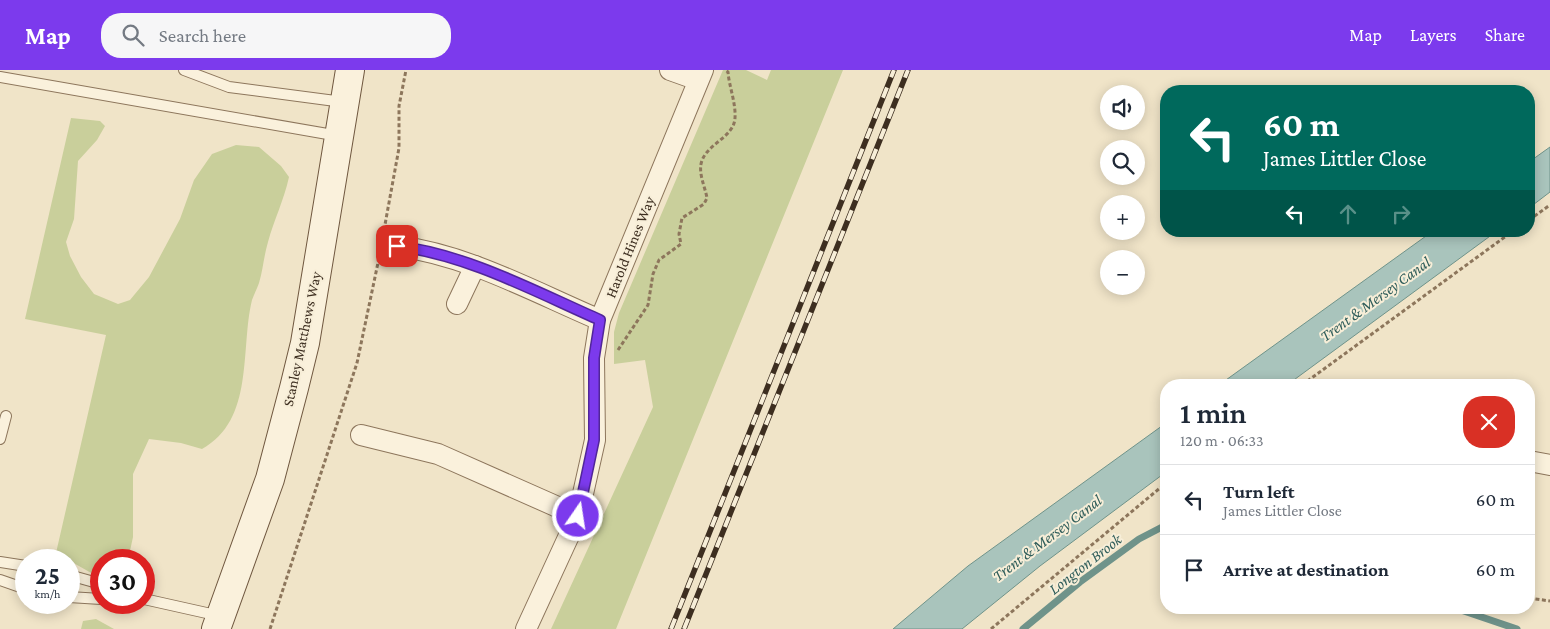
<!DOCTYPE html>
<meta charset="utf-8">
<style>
body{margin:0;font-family:"Crimson Pro",serif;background:#f6f6f7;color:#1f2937;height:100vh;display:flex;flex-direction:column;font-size:19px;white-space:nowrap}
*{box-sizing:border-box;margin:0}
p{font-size:16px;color:#747a83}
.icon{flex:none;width:28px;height:28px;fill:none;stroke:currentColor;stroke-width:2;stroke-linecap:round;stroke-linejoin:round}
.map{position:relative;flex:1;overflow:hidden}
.drawer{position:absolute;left:1160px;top:309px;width:375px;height:235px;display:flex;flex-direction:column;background:#fff;border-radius:20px;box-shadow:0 2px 12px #0003}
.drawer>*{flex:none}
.hud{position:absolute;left:1160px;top:15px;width:375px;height:152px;border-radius:20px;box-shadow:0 2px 12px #0003;background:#00695c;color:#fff;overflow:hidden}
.tools{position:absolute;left:1100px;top:15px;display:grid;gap:10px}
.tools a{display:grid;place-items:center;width:45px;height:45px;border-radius:50%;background:#fff;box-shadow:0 2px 12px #0003;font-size:25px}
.speed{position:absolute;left:15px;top:479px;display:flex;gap:10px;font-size:25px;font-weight:700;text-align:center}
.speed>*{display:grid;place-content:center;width:65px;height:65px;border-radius:50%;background:#fff;box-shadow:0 2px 12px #0003;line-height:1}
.speed small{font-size:12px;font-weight:400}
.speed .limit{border:8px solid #d22;background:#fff;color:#111}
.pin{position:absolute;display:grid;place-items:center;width:42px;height:42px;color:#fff;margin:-21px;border-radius:10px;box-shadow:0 2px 8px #0006}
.me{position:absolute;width:55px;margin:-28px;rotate:13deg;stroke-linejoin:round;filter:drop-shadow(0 0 4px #0008)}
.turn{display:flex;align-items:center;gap:18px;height:105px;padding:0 20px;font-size:22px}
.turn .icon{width:65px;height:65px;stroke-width:2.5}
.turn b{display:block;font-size:35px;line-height:42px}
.lanes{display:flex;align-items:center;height:48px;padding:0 20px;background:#0003;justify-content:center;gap:25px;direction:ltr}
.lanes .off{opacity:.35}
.round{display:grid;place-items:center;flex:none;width:52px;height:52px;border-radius:20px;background:#f6f6f7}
.head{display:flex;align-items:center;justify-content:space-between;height:85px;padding:0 20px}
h1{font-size:30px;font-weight:600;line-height:38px}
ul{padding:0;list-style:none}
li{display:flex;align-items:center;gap:15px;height:70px;padding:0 20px;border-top:1px solid #e0e1e3}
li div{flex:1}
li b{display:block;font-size:19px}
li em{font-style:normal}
header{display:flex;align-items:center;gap:30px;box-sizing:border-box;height:70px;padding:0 25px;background:#7c3aed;color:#fff}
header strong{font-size:24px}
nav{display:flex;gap:28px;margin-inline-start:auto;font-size:18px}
.search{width:350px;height:45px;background:#f6f6f7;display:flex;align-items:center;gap:12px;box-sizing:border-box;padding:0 18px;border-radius:20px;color:#747a83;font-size:19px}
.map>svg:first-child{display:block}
.green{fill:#c9cf9b}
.water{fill:#a9c4bc;stroke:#6f938a}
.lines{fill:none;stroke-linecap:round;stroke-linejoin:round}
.stream{stroke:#6f938a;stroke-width:7}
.lane-casing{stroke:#8d765c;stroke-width:12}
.street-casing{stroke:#8d765c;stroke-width:22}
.secondary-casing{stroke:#6f573f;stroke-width:30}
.path{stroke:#8d765c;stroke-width:3;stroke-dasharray:4 2.5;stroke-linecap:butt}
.lane{stroke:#faf1dc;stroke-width:10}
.street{stroke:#faf1dc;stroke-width:20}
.secondary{stroke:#faf1dc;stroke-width:28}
.rail-casing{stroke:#3d2e20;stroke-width:5.5}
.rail{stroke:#f7eed8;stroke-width:4;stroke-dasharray:11;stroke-linecap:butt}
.route-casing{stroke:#51269a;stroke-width:12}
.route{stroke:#7c3aed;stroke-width:9}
.labels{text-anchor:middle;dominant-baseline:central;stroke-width:4;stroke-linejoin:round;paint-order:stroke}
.street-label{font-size:15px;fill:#3d2e20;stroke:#f7eed8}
.water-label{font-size:16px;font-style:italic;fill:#2f5d5a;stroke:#f7eed8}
</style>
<header>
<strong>Map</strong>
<div class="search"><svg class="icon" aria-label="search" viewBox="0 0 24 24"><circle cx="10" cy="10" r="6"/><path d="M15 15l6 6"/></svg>Search here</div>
<nav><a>Map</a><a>Layers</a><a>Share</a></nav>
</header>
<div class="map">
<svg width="1550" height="559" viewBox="0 0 1550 559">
<rect width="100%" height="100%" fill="#f0e4c8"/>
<!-- green -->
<g class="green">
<polygon points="723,0 746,0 767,10 771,0 843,0 616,559 551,559 653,337 645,290 614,294 614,262 619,243"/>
<path d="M 71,48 L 100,51 L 105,56 L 97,70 L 78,91 L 74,149 L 66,172 L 70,186 L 81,207 L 94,224 L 118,234 L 130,230 L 149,207 L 180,149 L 194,110 L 212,84 L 236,75 L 259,77 L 281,96 L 289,107 C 284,130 274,150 268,172 C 264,185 263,200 259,213 C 257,219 254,224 252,230 C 240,279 255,350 202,379 L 181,373 L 149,369 L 133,404 L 133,467 L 128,490 L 101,490 L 101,504 L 93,504 L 56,483 L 106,265 L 25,249 Z"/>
<polygon points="96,549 114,559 81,559 83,551"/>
</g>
<!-- water -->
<g class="water">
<polygon points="1550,77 1550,122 1529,138 1529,92"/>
<polygon points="1433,161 1497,161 1287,315 1219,315"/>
<polygon points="1166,353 1166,402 1040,496 962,559 893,559 968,496"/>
</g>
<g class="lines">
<!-- stream -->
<g class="stream">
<polyline points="1455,538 1517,559"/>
<polyline points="1023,559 1080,512 1139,469 1166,455"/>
</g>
<defs>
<g id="lane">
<polyline points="184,0 229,17 343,32"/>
<polyline points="0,7 339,66"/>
<polyline points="0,369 6,346"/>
<polyline points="0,492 26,496"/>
<polyline points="69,505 101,514"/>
<polyline points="0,510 26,519"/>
<polyline points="69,527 101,529"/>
<polyline points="144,529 220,546"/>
</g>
<g id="street">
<polyline points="670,0 698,10"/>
<path d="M 397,176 C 468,185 534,222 600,250"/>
<polyline points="457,234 475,196"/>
<polyline points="361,365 438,384 578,446"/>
<polyline points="1529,391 1550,395"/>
<polyline points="526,559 578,446 595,370 594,288 600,250 703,0"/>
</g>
<polyline id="secondary" points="216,559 270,409 294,318 305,273 350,0"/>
</defs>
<!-- lane casing -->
<use href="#lane" class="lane-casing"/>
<!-- street casing -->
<use href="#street" class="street-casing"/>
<!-- secondary casing -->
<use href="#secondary" class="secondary-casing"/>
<!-- path -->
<g class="path">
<polyline points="1529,150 1550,135"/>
<polyline points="384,160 399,78 399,36 406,0"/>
<path d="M 618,280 L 648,235 L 653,204 L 659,190 L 681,174 L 679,164 L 682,148 L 704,134 L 707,128 C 705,117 699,105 701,94 C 705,74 734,68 735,48 C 736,33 729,16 728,2 L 725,0"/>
<polyline points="1302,315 1513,161"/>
<polyline points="1529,528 1550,531"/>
<polyline points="270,559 357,293 379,188"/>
<polyline points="991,559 1166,413"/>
</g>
<!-- lane -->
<use href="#lane" class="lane"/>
<!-- street -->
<use href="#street" class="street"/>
<!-- secondary -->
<use href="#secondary" class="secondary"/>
<defs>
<g id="rail">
<polyline points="671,559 894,0"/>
<polyline points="684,559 908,0"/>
</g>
</defs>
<!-- rail casing -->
<use href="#rail" class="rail-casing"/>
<!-- rail -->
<use href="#rail" class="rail"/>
</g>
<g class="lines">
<defs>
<path id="route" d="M 397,176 C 468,185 534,221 600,250 L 594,288 L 594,370 L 578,446"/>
</defs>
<!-- route casing -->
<use href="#route" class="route-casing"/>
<!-- route -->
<use href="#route" class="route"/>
</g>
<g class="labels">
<!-- street labels -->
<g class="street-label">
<text transform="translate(630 177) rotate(-68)">Harold Hines Way</text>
<text transform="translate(302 269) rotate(-78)">Stanley Matthews Way</text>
</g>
<!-- water labels -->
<g class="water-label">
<text transform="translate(1375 229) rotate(-36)">Trent &amp; Mersey Canal</text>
<text transform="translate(1047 468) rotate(-37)">Trent &amp; Mersey Canal</text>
<text transform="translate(1085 494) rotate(-38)">Longton Brook</text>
</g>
</g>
</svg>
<div class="tools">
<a><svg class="icon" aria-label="sound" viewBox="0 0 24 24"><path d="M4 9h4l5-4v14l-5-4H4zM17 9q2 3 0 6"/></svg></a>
<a><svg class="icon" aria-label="search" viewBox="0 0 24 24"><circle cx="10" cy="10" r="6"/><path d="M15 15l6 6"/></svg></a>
<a>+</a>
<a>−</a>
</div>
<div class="speed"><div>25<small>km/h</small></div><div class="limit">30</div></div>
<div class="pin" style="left:397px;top:176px;background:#d93025"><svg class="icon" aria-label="arrive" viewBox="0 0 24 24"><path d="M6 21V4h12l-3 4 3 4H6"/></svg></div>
<svg class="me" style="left:578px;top:446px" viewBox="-20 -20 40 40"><circle r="17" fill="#7c3aed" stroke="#fff" stroke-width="3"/><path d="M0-11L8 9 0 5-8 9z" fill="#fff"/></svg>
<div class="hud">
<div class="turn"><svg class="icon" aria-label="left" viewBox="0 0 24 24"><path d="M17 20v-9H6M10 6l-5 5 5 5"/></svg><div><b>60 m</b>James Littler Close</div></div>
<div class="lanes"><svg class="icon" aria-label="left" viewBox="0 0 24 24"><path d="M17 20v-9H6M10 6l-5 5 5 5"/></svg><svg class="icon off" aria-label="ahead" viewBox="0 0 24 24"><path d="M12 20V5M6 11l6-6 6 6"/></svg><svg class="icon off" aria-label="right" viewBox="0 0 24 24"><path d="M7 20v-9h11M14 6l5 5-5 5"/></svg></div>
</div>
<section class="drawer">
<div class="head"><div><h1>1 min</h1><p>120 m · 06:33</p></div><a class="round" style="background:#d93025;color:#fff"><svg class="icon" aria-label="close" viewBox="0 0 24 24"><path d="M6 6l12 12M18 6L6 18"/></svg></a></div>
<ul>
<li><svg class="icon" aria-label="left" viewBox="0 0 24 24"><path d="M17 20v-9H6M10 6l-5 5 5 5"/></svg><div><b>Turn left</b><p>James Littler Close</p></div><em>60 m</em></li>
<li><svg class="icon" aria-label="arrive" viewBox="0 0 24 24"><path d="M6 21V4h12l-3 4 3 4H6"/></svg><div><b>Arrive at destination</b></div><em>60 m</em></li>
</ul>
</section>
</div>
